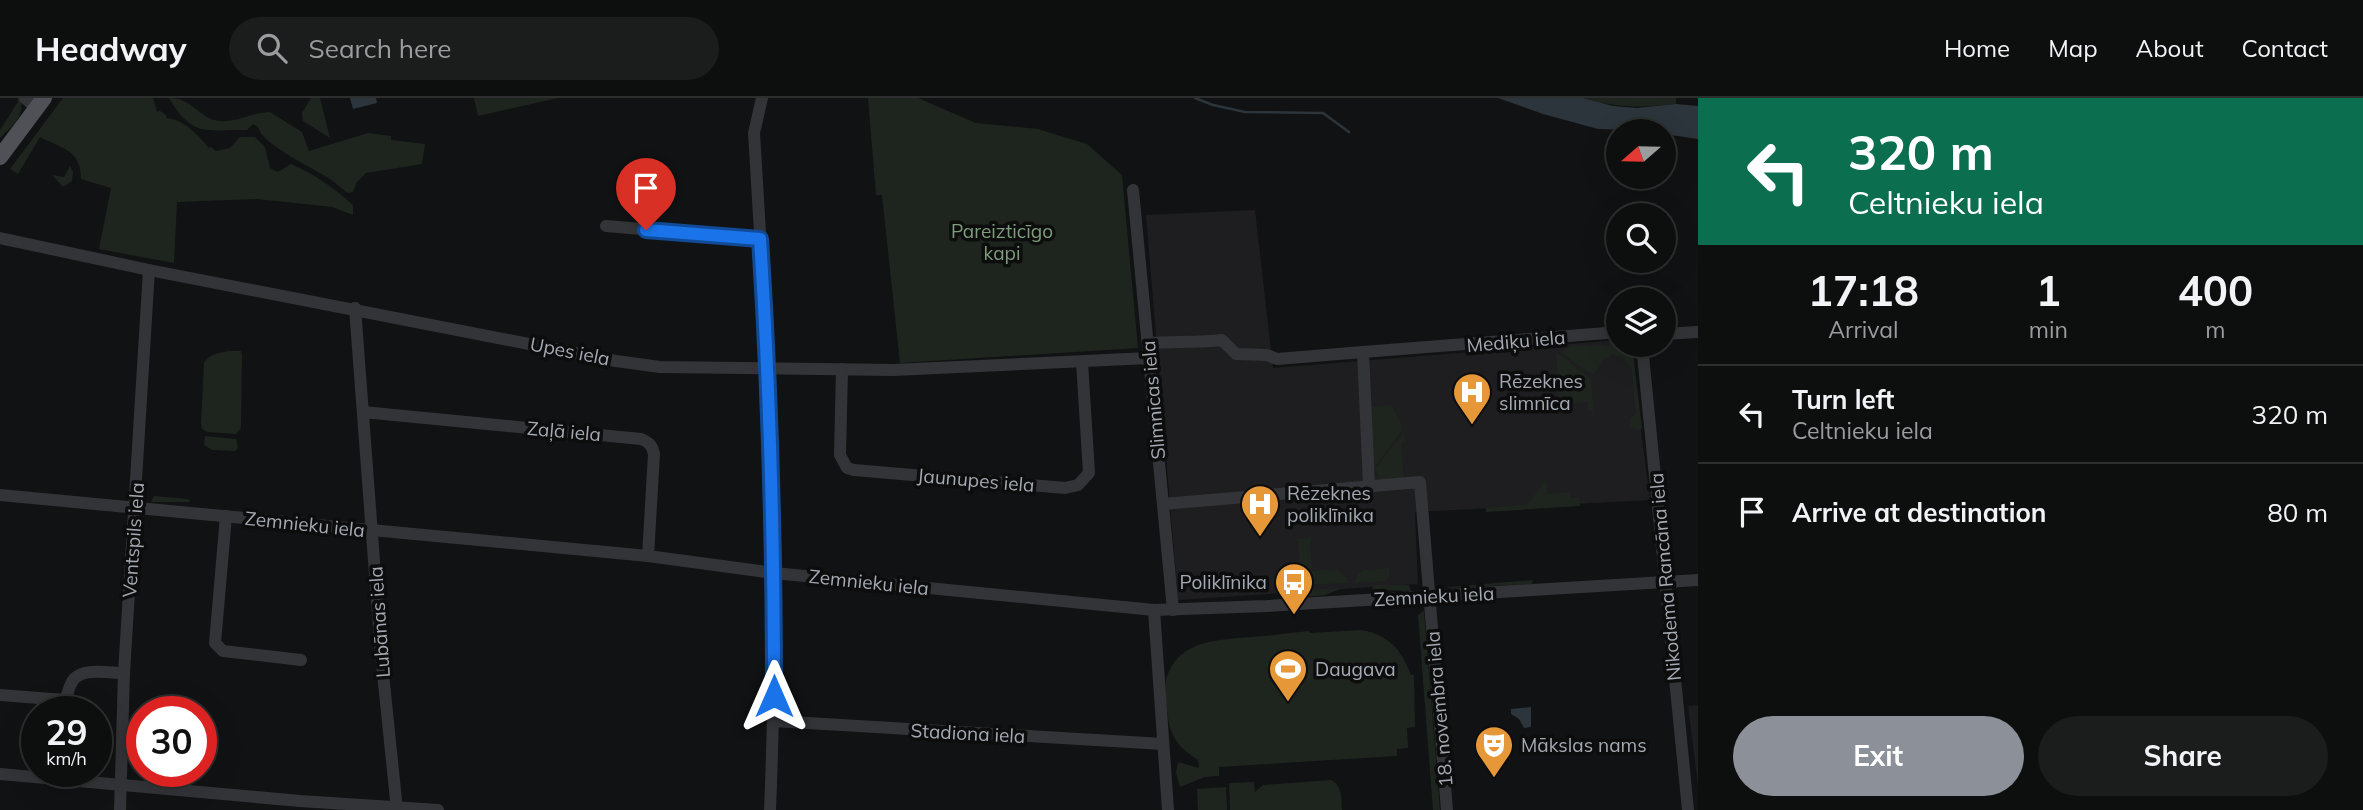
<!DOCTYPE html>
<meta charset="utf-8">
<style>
body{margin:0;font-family:Mulish,sans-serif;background:#1b1c1c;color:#f1f3f6;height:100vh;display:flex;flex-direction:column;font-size:26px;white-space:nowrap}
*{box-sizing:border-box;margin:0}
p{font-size:23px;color:#9a9c9e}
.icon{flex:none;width:38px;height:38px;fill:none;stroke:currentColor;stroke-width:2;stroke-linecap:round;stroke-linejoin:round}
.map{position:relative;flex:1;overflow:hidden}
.side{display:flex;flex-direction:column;background:#0d0e0e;width:665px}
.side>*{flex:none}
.hud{background:#0b6e4f;color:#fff;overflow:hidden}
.needle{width:46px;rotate:250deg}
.controls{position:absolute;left:1606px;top:21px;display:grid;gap:14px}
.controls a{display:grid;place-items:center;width:70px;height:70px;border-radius:50%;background:#0d0e0e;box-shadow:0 7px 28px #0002,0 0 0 2px #2d2e2e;font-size:35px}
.speed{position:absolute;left:21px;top:598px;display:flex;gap:14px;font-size:35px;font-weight:700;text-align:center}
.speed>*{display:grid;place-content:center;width:91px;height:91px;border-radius:50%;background:#0d0e0e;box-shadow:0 7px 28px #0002,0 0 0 2px #2d2e2e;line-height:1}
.speed small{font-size:18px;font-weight:400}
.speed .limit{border:10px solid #d22;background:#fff;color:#111}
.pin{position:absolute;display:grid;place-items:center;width:60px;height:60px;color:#fff;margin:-72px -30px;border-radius:50% 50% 50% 0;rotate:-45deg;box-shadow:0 0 7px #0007}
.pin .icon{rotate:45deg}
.me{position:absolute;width:77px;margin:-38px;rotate:0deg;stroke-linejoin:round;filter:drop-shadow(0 0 5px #0008)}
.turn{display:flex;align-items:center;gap:24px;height:147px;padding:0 35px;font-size:32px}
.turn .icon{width:91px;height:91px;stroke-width:2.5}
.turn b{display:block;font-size:49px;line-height:60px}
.eta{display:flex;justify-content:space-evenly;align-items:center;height:119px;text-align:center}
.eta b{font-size:42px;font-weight:700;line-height:49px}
.button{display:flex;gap:14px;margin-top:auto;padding:14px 35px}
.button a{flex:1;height:80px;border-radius:42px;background:#8c9099;color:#fff;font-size:28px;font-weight:700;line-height:80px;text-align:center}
.button a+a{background:#1b1c1c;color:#f1f3f6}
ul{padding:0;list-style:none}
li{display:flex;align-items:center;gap:21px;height:98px;padding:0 35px;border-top:2px solid #2d2e2e}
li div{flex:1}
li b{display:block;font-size:26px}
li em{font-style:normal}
header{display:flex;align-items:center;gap:42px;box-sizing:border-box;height:98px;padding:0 35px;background:#0d0e0e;border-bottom:2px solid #2d2e2e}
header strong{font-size:33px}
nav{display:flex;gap:38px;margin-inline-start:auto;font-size:24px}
.search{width:490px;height:63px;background:#1b1c1c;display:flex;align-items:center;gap:18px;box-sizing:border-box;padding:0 24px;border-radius:38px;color:#9a9c9e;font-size:26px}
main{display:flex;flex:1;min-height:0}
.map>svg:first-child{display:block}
.built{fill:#1e1e20}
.green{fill:#1e251e}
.water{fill:#2c353b}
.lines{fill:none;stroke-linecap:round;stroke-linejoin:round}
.stream{stroke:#2c353b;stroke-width:2.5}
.minor{stroke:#333438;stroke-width:12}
.major{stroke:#4f5156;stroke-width:16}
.route-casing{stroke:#114b97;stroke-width:18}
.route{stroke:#1a73e8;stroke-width:12}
.labels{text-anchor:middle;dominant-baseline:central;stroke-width:7;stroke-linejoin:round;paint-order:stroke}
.park-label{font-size:19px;fill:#7d9d7c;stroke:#0d0d0e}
.street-label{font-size:19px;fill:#a4aab3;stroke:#0d0d0e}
.poi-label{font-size:19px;fill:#a4aab3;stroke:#0d0d0e;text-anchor:start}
</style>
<header>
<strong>Headway</strong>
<div class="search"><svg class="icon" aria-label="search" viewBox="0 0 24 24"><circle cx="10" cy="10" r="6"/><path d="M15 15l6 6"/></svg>Search here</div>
<nav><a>Home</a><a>Map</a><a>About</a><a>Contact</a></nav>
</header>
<main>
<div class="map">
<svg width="1698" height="712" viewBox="0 0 1698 712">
<rect width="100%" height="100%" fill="#111213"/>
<!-- built -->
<g class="built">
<polygon points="1255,112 1273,270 1619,242 1619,247 1630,247 1650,402 1415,414 1418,486 1178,502 1146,117"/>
<polygon points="1698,607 1698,687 1688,608"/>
</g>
<!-- green -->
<g class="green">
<path d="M 18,0 L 20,0 C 26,18 11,29 0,40 L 0,32 L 18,4 Z"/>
<path d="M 63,0 L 153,0 L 157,14 L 160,13 L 166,17 L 166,20 C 185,22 197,36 209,50 L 211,49 L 216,53 L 230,50 L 240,39 L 255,39 L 265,49 L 270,70 L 278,74 L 291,66 C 315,76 334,90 353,107 L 353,117 L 332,109 L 257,101 L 177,104 L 174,165 L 99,151 L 111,90 L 81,81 C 81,52 63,51 40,39 L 18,76 L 10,71 Z"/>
<path d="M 169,0 C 193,0 198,20 219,23 C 235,25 253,14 270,14 L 302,34 L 309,53 L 368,35 L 391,38 L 391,42 L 425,46 L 422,66 L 366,75 L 357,84 L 353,94 L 348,95 C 342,91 337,86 330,81 C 315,71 261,46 258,29 L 253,26 L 247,32 C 207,31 193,41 169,0 Z"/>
<polygon points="311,0 320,0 330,40 303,23 302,15"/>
<polygon points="474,0 558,0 478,18"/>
<polygon points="868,0 918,0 976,25 1038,31 1087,46 1122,77 1138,250 900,265 882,97 876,97"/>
<path d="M 1583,0 L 1676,0 L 1676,6 C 1639,10 1619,10 1583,0 Z"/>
<polygon points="70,68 73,74 72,83 63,89 52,77 64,79"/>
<polygon points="1632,247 1642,330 1640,332 1631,330 1630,321 1636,316 1632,273 1624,260 1613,256 1603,262 1594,276 1586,273 1561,254 1572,248"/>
<path d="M 229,253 L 241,253 L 242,257 L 241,330 L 236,336 L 207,334 L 202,331 L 201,326 L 204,265 C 209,256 219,255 229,253 Z"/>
<polygon points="1556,254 1591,281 1595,332 1593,312 1588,312 1588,304 1559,306"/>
<polygon points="1391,307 1400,322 1402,332 1374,370 1368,313 1372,309"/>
<polygon points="1402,337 1404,338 1405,343 1401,345 1404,381 1381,382 1375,371"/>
<polygon points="205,338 236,341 238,350 235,353 212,352 204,347"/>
<polygon points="1546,382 1547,396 1573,394 1570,396 1570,400 1579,400 1580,408 1486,414 1486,410 1528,406"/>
<polygon points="154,398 188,401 190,402 189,404 151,404"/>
<polygon points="1310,440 1312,471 1300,472 1298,441"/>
<polygon points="1389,470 1389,479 1386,483 1355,485 1357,478 1363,472"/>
<polygon points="1336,471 1347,480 1348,485 1301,487 1301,474"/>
<polygon points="1533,482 1532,486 1447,490 1448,489"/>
<polygon points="1376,487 1409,487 1411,493 1372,492 1373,488"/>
<polygon points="1343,490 1325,497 1306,499 1302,492"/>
<polygon points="1424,513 1440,712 1433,712 1418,517"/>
<path d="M 1361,532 C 1388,536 1402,552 1411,577 L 1414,577 L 1415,629 L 1407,630 L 1408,650 L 1397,651 L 1397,658 L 1219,669 L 1219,678 L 1205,679 L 1180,689 L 1176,675 L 1178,664 L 1199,670 L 1198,662 C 1176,648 1169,637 1167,610 C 1166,601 1164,591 1166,583 C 1176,542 1217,542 1251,539 C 1269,538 1289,535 1309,533 L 1310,535 Z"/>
<path d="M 1331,682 C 1343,688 1341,701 1342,712 L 1230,712 L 1229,685 L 1254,684 L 1255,694 L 1263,687 Z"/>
<polygon points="1226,689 1227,712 1198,712 1197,691"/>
</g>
<!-- water -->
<g class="water">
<polygon points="350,0 376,0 377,5 353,11"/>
<polygon points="1498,0 1583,0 1613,8 1637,10 1676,6 1698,8 1698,41 1664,36 1664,33 1598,31 1543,16"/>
<polygon points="1531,609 1531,629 1524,630 1519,621 1511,616 1511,611"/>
</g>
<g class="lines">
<!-- stream -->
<polyline class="stream" points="1195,0 1213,7 1245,14 1323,15 1349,34"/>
<!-- minor -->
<g class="minor">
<polyline points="25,0 36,10"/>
<path d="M 762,0 L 754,35 C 758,112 764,190 768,267 C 776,415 776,564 770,712"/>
<polyline points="1133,92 1173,512"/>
<polyline points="606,128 759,141"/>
<polyline points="0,140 149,172 616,263 660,269 893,272 1149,260"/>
<polyline points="355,210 381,556 397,712"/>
<polyline points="1664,236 1698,234"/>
<path d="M 1148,245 C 1173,243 1197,245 1222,242 L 1236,256 L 1267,257 L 1277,261 L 1363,254"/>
<polyline points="1642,247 1688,712"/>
<polyline points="842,271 840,357 847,370 854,372 1065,390 1078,387 1089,375 1082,264"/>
<path d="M 363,314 L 641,341 C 649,344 652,347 654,356 L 648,458"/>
<polyline points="1369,387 1363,254 1619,234"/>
<polyline points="0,397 648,458 774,475 1154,512 1267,508 1698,482"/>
<polyline points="1163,406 1420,384 1447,712"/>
<polyline points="226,418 215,545 223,553 301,562"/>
<polyline points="1154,512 1168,712"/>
<path d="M 0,597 L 65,602 C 68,597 68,591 71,586 C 78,568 108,575 124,575"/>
<polyline points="774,623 1163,646"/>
<polyline points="0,676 300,703 438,712"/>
<polyline points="120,712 124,575 149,172"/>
</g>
<!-- major -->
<polyline class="major" points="0,59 44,0"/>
</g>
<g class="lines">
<defs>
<path id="route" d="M 646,132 L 760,141 C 770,293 774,445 774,598"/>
</defs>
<!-- route casing -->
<use href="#route" class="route-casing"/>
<!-- route -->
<use href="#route" class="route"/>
</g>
<!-- icons -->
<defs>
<symbol id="hospital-pin" viewBox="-11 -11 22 30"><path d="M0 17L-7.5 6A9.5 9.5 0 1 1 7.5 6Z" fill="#e69737" stroke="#0d0d0e"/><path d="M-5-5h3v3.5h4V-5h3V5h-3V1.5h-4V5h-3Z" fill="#fff"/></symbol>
<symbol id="bus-pin" viewBox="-11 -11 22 30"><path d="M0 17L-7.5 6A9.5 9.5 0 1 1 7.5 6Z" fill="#e69737" stroke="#0d0d0e"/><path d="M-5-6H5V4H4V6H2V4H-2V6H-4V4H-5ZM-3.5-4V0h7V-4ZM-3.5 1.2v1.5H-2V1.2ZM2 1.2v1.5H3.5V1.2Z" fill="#fff"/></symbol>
<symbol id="stadium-pin" viewBox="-11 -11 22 30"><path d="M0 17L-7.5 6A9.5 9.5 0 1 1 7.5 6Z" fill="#e69737" stroke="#0d0d0e"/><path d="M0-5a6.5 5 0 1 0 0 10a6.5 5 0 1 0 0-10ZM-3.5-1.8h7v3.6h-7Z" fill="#fff"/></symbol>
<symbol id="theatre-pin" viewBox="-11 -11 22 30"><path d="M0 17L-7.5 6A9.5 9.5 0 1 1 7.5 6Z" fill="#e69737" stroke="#0d0d0e"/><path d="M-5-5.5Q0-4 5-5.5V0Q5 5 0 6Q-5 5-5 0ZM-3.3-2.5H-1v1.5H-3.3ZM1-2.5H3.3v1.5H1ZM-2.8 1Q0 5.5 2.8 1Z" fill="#fff"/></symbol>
</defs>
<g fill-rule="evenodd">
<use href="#hospital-pin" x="1450" y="272" width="44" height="60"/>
<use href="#hospital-pin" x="1238" y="384" width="44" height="60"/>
<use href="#bus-pin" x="1272" y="462" width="44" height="60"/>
<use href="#stadium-pin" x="1266" y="549" width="44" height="60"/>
<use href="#theatre-pin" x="1472" y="625" width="44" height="60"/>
</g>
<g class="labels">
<!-- park labels -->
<g class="park-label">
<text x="1002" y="133">Pareizticīgo<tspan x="1002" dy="22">kapi</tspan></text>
</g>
<!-- street labels -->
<g class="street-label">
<text transform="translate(1516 243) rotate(-5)">Mediķu iela</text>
<text transform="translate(570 253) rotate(11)">Upes iela</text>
<text transform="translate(1153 302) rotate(-95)">Slimnīcas iela</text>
<text transform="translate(564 333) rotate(5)">Zaļā iela</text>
<text transform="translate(976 382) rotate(5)">Jaunupes iela</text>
<text transform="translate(305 426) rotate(6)">Zemnieku iela</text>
<text transform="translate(133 442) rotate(-86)">Ventspils iela</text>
<text transform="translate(1665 479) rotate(-95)">Nikodema Rancāna iela</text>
<text transform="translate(869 484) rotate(6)">Zemnieku iela</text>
<text transform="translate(1434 498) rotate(-3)">Zemnieku iela</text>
<text transform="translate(379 524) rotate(-94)">Lubānas iela</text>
<text transform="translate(1439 611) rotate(-95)">18. novembra iela</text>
<text transform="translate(968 635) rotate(3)">Stadiona iela</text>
</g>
<!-- poi labels -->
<g class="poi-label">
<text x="1499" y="283">Rēzeknes<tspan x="1499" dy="22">slimnīca</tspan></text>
<text x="1287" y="395">Rēzeknes<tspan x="1287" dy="22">poliklīnika</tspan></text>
<text x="1267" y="484" text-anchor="end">Poliklīnika</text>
<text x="1315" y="571">Daugava</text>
<text x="1521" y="647">Mākslas nams</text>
</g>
</g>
</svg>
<div class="controls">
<a><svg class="needle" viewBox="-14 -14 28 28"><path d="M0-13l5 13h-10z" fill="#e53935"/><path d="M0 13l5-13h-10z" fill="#9a9c9e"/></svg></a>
<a><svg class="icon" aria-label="search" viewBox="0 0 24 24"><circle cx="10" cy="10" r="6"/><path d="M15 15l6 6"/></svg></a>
<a><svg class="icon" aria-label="layers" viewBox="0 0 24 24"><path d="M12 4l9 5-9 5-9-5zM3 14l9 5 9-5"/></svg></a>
</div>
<div class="speed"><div>29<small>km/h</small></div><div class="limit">30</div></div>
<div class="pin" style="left:646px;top:132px;background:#d93025"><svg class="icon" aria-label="arrive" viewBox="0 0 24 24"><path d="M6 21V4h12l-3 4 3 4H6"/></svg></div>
<svg class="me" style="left:774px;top:598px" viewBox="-20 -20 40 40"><path d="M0-17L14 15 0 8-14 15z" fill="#1a73e8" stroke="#fff" stroke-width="4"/></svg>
</div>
<section class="side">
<div class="hud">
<div class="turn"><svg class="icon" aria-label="left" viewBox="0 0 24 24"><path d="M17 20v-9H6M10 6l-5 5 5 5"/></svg><div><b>320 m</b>Celtnieku iela</div></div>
</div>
<div class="eta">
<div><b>17:18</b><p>Arrival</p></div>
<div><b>1</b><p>min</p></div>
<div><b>400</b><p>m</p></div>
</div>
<ul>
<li><svg class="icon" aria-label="left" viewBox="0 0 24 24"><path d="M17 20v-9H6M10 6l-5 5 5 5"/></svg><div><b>Turn left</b><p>Celtnieku iela</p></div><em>320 m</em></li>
<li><svg class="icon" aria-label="arrive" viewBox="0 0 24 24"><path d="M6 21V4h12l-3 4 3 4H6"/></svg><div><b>Arrive at destination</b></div><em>80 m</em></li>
</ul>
<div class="button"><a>Exit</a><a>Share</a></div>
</section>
</main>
